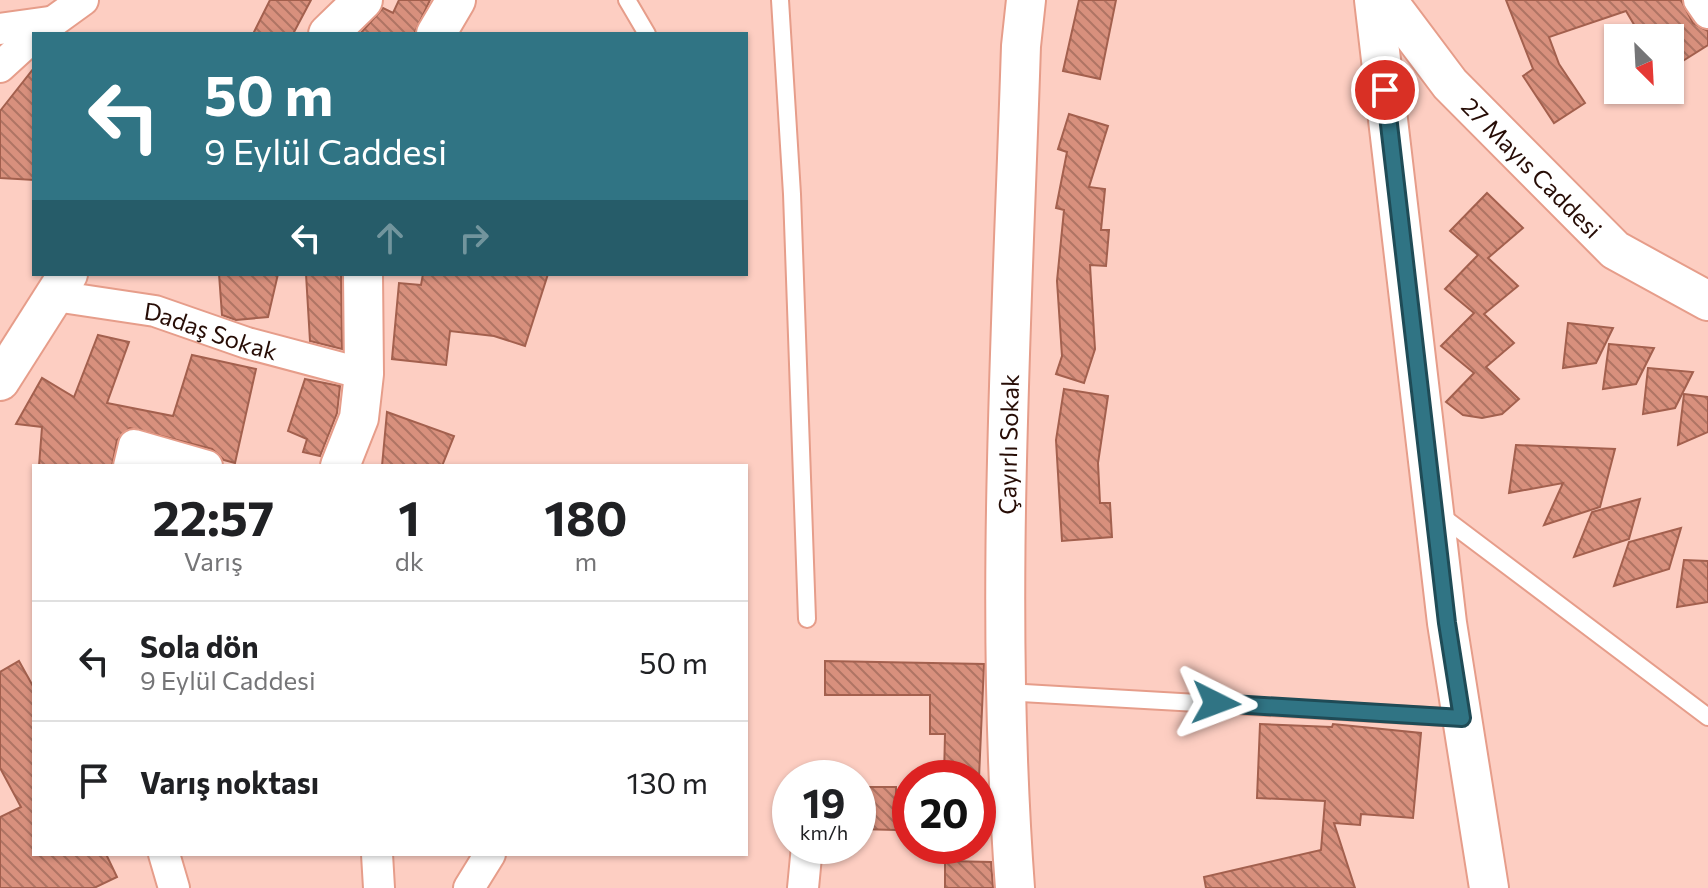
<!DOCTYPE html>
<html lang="tr">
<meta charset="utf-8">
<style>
body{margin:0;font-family:Commissioner,sans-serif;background:#f2f2f2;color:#202124;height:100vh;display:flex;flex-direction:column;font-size:30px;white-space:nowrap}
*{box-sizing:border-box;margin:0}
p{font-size:26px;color:#757577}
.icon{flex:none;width:44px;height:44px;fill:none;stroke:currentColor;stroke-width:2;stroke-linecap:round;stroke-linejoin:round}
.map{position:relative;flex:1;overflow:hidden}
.details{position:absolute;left:32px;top:464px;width:716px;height:392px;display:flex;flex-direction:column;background:#fff;border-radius:0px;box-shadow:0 2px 6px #0004}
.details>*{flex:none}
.top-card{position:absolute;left:32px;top:32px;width:716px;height:244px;border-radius:0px;box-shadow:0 2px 6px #0004;background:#307484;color:#fff;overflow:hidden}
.needle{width:52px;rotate:156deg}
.fabs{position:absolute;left:1604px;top:24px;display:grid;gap:16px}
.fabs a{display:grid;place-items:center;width:80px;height:80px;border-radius:0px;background:#fff;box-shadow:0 2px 6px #0004;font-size:40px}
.speed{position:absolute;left:772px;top:760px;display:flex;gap:16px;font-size:40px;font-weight:700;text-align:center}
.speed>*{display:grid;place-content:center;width:104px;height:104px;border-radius:50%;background:#fff;box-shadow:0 2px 6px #0004;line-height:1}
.speed small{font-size:20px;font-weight:400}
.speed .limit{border:12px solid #d22;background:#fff;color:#111}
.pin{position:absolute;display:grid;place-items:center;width:68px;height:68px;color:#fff;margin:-34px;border:4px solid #fff;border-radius:50%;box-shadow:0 2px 8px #0007}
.me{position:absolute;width:88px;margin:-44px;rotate:93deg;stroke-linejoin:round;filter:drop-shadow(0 0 6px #0008)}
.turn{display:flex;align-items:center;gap:28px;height:168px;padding:0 40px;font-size:36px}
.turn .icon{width:104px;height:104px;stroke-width:2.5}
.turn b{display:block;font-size:56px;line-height:68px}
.lanes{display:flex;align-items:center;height:76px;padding:0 40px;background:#0003;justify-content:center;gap:40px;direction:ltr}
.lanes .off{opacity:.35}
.eta{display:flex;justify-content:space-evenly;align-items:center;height:136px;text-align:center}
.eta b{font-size:48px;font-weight:700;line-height:56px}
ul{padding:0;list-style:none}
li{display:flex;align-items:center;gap:24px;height:120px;padding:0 40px;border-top:2px solid #e0e0e0}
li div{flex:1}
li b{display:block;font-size:30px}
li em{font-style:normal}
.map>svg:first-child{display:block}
.building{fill:url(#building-back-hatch);stroke:#a3604e;stroke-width:2}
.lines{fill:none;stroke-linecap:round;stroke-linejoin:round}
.service-casing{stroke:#e69d8a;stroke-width:20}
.minor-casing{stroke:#e69d8a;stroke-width:34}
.tertiary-casing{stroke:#e69d8a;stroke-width:42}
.service{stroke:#fff;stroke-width:16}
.minor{stroke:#fff;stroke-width:30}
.tertiary{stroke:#fff;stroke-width:38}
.route-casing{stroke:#1f4b56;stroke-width:20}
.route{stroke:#307484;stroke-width:14}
.labels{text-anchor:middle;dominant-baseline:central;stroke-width:6;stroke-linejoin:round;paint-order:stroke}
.street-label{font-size:24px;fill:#260c05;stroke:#fbfbfb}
</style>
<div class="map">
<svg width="1708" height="888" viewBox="0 0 1708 888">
<defs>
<pattern id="building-back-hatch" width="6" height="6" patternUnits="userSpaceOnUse" patternTransform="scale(2)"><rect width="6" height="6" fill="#d8907d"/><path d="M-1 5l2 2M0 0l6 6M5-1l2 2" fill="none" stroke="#af7464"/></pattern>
</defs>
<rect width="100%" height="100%" fill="#fdcec2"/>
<!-- building -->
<g class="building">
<polygon points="270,0 311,0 293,34 253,34"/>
<polygon points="399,0 430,0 414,34 360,34 383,8 393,13"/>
<polygon points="1079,0 1116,0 1100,79 1063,71"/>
<polygon points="1506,0 1681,0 1693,23 1708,31 1708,45 1670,69 1670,38 1642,38 1626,11 1549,37 1559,64 1585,103 1554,123 1523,76 1533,69"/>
<polygon points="34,68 34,180 0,178 0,111"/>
<polygon points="1069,114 1108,126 1089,187 1105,189 1101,230 1109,230 1106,266 1090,265 1095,349 1084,383 1056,374 1062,356 1057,281 1064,210 1056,208 1067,152 1058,149"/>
<polygon points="1487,193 1523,228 1488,258 1518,286 1484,314 1514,343 1486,367 1519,399 1502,414 1482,418 1463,415 1446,402 1474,373 1441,346 1474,313 1445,289 1478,255 1450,231"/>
<polygon points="219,274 278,274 268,317 236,320 222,315"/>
<polygon points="306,274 341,274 342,349 310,341"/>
<polygon points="423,274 548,274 525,346 494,336 450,331 446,365 392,359 399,283 421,285"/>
<polygon points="1568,323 1613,328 1596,363 1563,368"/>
<polygon points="98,335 129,342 107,403 173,416 192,355 256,369 235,463 224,460 212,449 130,428 117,440 112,466 39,466 42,427 16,424 42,378 74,397"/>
<polygon points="1609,344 1654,348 1636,384 1603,389"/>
<polygon points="1648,368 1693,372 1675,408 1643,414"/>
<polygon points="305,379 340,386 337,413 320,456 303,452 307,439 288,431"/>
<polygon points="1064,389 1108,396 1098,463 1100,503 1110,503 1112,537 1062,541 1056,440"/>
<polygon points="1684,394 1708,397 1708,432 1678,445"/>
<polygon points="387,412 454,436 442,466 382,466"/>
<polygon points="1516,445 1615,449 1600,507 1544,525 1563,483 1509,493"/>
<polygon points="1640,499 1629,539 1574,557 1592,512"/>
<polygon points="1681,528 1669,569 1614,586 1629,542"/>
<polygon points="1684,560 1708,561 1708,602 1677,607"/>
<polygon points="19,661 34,688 34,854 106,854 117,877 94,888 0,888 0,817 21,807 0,768 0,672"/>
<polygon points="825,661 984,664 979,778 944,777 945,734 930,734 930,695 825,695"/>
<polygon points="1260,724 1332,727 1333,724 1421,733 1413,818 1361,814 1360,825 1334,823 1355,888 1206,888 1204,877 1321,850 1325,801 1257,798"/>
<polygon points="858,787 896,787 896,830 858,829"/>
<polygon points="945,861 991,862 993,888 945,888"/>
</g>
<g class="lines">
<defs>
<g id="service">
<polyline points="627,0 647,34"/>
<polyline points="780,0 792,194 807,619"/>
<polyline points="1440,515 1708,717"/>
<polyline points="1005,692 1462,718"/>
</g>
<g id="minor">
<polyline points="1699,0 1708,13"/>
<polyline points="0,29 49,22"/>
<polyline points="36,34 83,0"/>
<polyline points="0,67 34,36"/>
<path id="s1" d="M 55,296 L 155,311 L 247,343 L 364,374"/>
<polyline points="129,466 134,445 207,466"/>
<polyline points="164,854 174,888"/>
<polyline points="377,854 379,888"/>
<polyline points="469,888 490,854"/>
<polyline points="803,888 807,846"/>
</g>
<g id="tertiary">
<polyline points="1374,0 1447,623 1489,888"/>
<path id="s2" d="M 1387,0 L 1450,84 L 1615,250 L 1708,301"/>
<polyline points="328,34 363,0"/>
<polyline points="436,34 456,0"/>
<polyline points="0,381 68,274"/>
<polyline points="340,466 359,418 364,374 363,274"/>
<path id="s3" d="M 1015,888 C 994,608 1012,326 1021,46 L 1026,0"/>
</g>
</defs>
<!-- service casing -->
<use href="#service" class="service-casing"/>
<!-- minor casing -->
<use href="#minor" class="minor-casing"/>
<!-- tertiary casing -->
<use href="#tertiary" class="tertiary-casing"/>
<!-- service -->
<use href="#service" class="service"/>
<!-- minor -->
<use href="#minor" class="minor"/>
<!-- tertiary -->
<use href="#tertiary" class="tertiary"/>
</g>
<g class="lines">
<defs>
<polyline id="route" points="1216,703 1462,718 1447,623 1385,90"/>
</defs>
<!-- route casing -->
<use href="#route" class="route-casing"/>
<!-- route -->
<use href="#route" class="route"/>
</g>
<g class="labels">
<!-- street labels -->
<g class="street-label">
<text stroke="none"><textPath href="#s2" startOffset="222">27 Mayıs Caddesi</textPath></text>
<text stroke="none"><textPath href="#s1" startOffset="160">Dadaş Sokak</textPath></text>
<text stroke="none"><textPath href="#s3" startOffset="444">Çayırlı Sokak</textPath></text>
</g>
</g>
</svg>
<div class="fabs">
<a><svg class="needle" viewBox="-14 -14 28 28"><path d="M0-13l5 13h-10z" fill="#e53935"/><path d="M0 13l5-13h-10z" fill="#757577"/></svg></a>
</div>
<div class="speed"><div>19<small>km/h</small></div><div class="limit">20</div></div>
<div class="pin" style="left:1385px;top:90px;background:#d93025"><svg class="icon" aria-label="arrive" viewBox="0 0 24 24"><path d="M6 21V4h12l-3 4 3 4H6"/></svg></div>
<svg class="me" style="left:1216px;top:703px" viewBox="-20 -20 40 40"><path d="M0-17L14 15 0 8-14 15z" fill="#307484" stroke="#fff" stroke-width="4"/></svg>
<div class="top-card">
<div class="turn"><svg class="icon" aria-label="left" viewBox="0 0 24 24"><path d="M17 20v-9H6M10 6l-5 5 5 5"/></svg><div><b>50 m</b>9 Eylül Caddesi</div></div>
<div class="lanes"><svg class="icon" aria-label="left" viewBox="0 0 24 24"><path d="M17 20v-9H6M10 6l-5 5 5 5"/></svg><svg class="icon off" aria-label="ahead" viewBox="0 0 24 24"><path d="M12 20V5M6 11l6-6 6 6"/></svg><svg class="icon off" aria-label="right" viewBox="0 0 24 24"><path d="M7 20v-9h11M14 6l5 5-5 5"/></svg></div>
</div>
<section class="details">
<div class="eta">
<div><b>22:57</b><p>Varış</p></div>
<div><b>1</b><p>dk</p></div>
<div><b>180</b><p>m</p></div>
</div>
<ul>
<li><svg class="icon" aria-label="left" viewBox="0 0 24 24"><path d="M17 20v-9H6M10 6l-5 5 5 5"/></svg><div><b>Sola dön</b><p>9 Eylül Caddesi</p></div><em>50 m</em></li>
<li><svg class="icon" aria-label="arrive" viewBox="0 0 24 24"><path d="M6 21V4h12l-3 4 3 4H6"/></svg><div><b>Varış noktası</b></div><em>130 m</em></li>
</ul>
</section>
</div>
